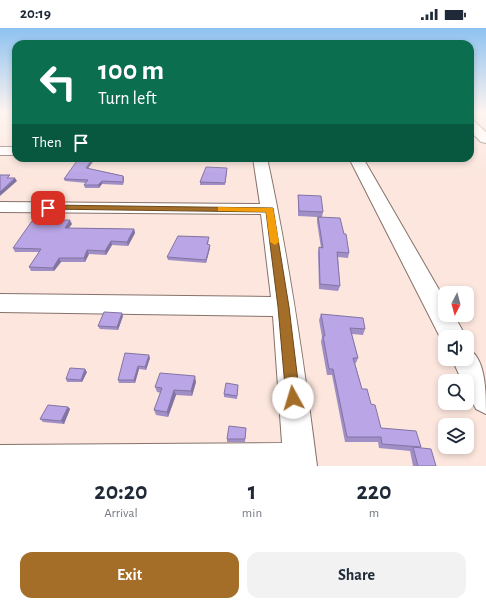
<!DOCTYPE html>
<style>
body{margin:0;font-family:"Alegreya Sans",sans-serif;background:#f2f2f3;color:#1f2937;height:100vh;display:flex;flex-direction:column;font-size:15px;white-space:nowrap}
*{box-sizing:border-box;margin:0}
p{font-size:13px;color:#747a83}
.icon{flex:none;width:22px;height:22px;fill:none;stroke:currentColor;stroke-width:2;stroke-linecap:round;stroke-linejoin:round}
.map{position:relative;height:438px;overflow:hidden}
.sheet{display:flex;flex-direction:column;background:#fff;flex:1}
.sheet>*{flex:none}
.banner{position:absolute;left:12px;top:12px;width:462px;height:122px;border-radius:12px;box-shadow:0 2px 6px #0003;background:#0b6e4f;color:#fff;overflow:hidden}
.needle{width:26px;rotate:186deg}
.controls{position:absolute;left:438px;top:258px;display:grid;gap:8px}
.controls a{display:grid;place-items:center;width:36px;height:36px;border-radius:8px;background:#fff;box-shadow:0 2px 6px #0003;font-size:20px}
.pin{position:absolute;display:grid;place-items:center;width:34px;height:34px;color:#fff;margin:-17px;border-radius:8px;box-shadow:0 2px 6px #0006}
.me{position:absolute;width:44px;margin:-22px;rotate:354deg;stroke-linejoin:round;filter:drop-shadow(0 0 3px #0008)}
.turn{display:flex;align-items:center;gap:14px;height:84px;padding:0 20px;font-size:18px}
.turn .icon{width:52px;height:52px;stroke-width:2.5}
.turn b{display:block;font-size:28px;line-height:34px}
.then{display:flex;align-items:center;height:38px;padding:0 20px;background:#0003;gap:8px;font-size:15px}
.eta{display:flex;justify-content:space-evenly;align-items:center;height:68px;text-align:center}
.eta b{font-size:24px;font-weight:600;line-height:28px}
.primary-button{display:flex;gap:8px;margin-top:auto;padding:8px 20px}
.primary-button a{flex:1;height:46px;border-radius:12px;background:#a46e29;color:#fff;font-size:16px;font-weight:600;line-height:46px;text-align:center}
.primary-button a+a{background:#f2f2f3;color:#1f2937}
.status{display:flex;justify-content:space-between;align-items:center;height:28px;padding:0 20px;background:#fff;direction:ltr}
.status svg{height:11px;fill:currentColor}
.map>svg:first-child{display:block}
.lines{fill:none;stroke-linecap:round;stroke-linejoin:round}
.minor-casing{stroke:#85726a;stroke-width:2}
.minor{fill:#fff;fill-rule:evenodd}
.wall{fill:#a08fc7}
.shaded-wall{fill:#8274a2}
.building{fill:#baa6e7;stroke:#8274a2}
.route{fill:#a46e29;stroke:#6b481b}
.slow{fill:#f59e0b}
</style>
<div class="status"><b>20:19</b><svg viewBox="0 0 49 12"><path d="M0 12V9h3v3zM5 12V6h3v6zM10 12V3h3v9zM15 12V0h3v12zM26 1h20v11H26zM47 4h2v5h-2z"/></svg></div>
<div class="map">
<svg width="486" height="438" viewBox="0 0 486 438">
<rect width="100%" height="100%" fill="#fce6dd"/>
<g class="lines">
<defs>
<g id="minor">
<polygon points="470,92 474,93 486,104 486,115 481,114 470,103"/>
<rect x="0" y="119" width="16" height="8"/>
<path d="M 253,130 L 267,130 C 289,231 304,335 317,438 L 0,438 L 0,417 L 282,415 L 273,288 L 0,284 L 0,266 L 271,269 L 261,186 L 0,184 L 0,174 L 260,176 Z"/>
<polygon points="349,130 363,130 445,272 445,287 454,287 466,309 445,309 444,317"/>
<path d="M 467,320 C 486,329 486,364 486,386 L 476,381 L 467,364 L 467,353 L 462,353 L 452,331 L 467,331 Z"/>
</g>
</defs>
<!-- minor casing -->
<use href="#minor" class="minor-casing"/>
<!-- minor -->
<use href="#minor" class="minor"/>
</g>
<!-- wall -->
<g class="wall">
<polygon points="16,103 16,113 15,113 14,110 15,110 13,109 12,107"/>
<polygon points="93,130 94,130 94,132 88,140 123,148 124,150 123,157 102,156 99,160 85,160 84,157 86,155 65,153 64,151"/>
<polygon points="227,143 225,157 200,157 200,154"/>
<polygon points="298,167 323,184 322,189 344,206 349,225 348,230 338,229 340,258 338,263 319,261 318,224 319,219 321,220 317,194 317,189 298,188"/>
<polygon points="72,196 69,200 134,201 135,205 128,218 112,217 106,227 89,226 85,234 61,234 54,243 31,243 29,239 39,224 15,224 13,220"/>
<polygon points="209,212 208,216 210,220 206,235 168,232 167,229"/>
<polygon points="321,286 365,301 363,307 352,306 358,330 356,335 355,335 362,361 371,376 381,400 421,419 420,420 436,438 413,438 410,423 379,420 378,414 345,414 332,347 327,347 321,314 322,309 319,292"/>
<polygon points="123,288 118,302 100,301 98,298"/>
<polygon points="150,330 146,342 139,341 135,355 119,355 118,352"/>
<polygon points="87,344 82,354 67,354 66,351"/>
<polygon points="196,354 192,368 176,367 168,389 156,387 154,382 161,365 157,364 155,359"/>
<polygon points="238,357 237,371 224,369 224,366"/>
<polygon points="68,379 70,381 64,396 43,394 40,391"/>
<polygon points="246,400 245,414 227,414 227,411"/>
</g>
<!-- shaded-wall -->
<g class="shaded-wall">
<polygon points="93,130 94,130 94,132 87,142 86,140"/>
<polygon points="123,148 124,150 123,157"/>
<polygon points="15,150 17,153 0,168 0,164"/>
<polygon points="102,153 102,156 99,160 98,157"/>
<polygon points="70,192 72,196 66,203 65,200"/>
<polygon points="134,201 135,205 128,218 127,214"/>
<polygon points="111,213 112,217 106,227 105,223"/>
<polygon points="210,217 210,220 206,235 206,232"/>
<polygon points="87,222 89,226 85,234 84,230"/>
<polygon points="59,230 61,234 54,243 53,240"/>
<polygon points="122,285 123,288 118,302 117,299"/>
<polygon points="149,327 150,330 146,342 145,339"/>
<polygon points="138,338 139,341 135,355 134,352"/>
<polygon points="85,341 87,344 82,354 81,352"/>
<polygon points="195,348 196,354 192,368 191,363"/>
<polygon points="174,362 176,367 168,389 167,384"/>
<polygon points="68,379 70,381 64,396 61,393"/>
</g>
<!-- building -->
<g class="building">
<polygon points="16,103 16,107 12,107"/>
<polygon points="79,130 93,130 86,140 123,148 123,154 102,153 98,157 84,157 88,152 64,151"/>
<polygon points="206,139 227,140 225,155 200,154"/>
<polygon points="0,147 10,147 7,150 15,150 0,164"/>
<polygon points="298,167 321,168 323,184 299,183"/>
<polygon points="318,189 340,190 344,206 346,206 349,225 337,224 340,258 320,256 319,219 323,220"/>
<polygon points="70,192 65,200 134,201 127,214 111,213 105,223 87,222 84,230 59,230 53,240 29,239 41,221 13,220 32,193"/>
<polygon points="178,208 209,209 207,216 210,217 206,232 167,229"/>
<polygon points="104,284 122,285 117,299 98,298"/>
<polygon points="321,286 363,290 365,301 350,300 358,330 353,330 362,361 367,361 371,376 375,377 381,400 416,403 421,419 382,416 381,409 347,409 333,341 329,341 323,308 325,308"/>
<polygon points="125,325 149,327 145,339 138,338 134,352 118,352"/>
<polygon points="70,340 85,341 81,352 66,351"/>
<polygon points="160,345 195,348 191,363 174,362 167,384 154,382 162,360 155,359"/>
<polygon points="226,355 238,357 237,368 224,366"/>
<polygon points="48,377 68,379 61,393 40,391"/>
<polygon points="229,398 246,400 245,411 227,411"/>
<polygon points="413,419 431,421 436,438 418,438"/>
</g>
<!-- sky -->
<linearGradient id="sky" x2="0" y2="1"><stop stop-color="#8dc2f0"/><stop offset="0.58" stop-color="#fef4f0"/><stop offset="1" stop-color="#fef4f0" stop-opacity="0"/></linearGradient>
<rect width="486" height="145" fill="url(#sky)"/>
<!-- route -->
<polygon class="route" points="48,177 273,180 289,279 300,370 298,375 293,377 288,375 286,370 278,279 266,184 45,181 45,178"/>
<!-- slow -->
<polygon class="slow" points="218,179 273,180 279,214 275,217 270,214 266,184 220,183 218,183"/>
</svg>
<div class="controls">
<a><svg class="needle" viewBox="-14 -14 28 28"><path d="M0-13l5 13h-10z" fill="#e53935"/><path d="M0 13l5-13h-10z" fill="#747a83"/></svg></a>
<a><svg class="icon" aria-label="sound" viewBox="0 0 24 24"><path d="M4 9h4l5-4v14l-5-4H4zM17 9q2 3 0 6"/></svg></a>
<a><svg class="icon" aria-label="search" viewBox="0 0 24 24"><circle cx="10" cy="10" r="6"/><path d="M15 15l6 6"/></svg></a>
<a><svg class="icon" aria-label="layers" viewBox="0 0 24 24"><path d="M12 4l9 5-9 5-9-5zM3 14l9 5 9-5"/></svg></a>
</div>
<div class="pin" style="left:48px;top:180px;background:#d93025"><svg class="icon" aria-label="arrive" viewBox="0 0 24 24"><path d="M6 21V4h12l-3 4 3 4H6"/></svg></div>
<svg class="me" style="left:293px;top:370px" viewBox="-20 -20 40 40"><circle r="19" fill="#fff"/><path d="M0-13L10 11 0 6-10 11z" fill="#a46e29"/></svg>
<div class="banner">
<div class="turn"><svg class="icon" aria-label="left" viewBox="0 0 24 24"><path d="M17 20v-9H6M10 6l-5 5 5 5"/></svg><div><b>100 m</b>Turn left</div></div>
<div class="then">Then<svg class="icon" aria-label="arrive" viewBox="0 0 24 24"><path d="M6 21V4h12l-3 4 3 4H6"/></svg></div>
</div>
</div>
<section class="sheet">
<div class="eta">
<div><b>20:20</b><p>Arrival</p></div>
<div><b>1</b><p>min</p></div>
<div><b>220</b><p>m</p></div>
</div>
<div class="primary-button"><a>Exit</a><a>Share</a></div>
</section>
